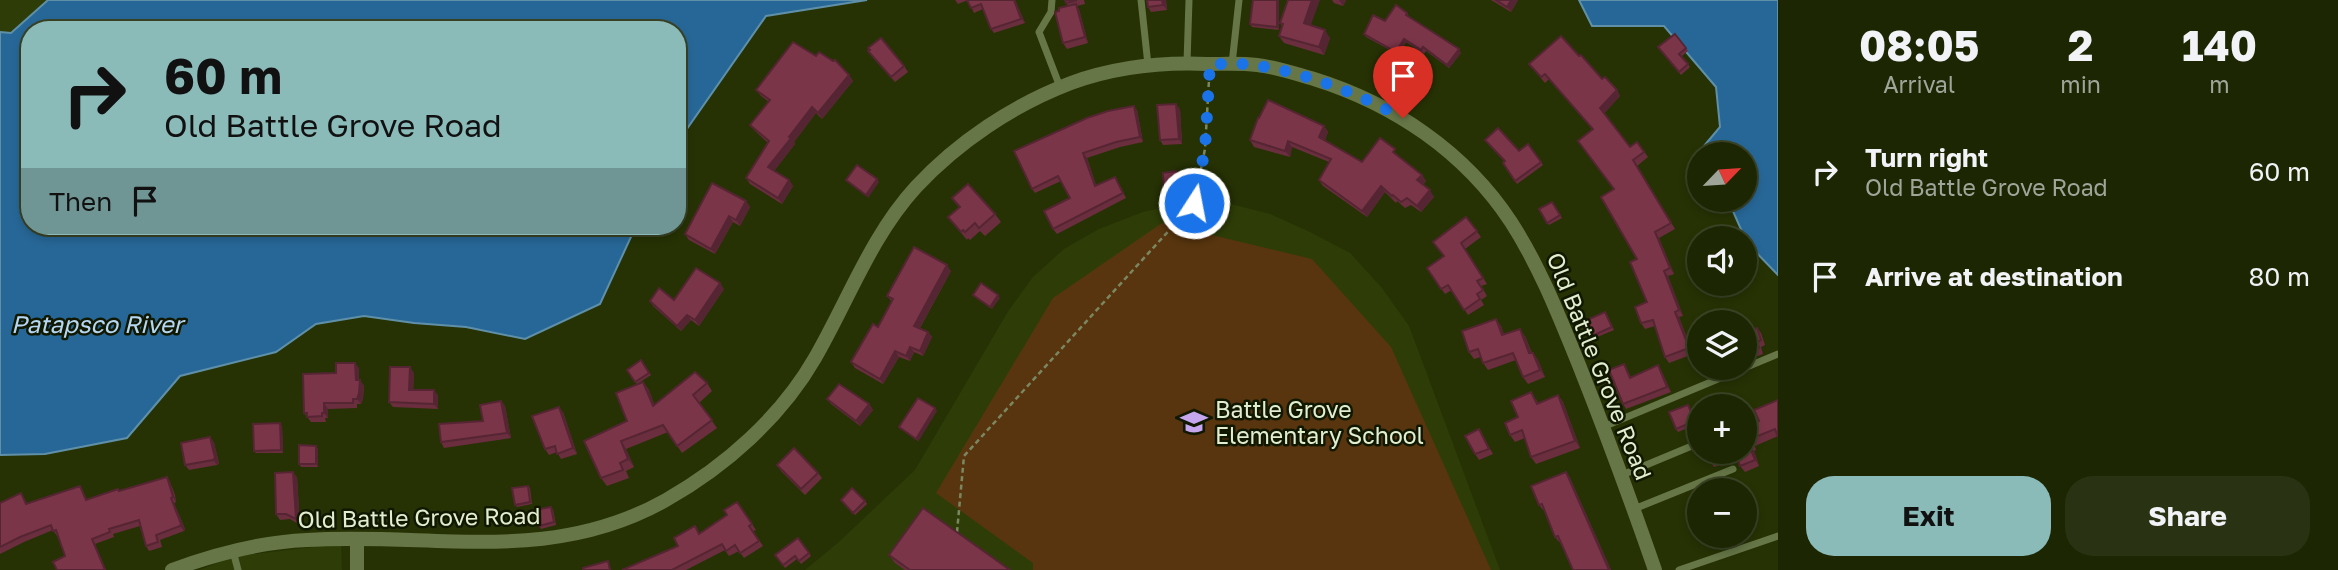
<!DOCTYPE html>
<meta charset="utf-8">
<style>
body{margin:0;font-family:"Golos Text",sans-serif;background:#293212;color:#f1f3f6;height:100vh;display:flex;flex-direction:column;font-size:26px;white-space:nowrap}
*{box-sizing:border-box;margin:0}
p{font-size:23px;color:#a0a59a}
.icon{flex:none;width:38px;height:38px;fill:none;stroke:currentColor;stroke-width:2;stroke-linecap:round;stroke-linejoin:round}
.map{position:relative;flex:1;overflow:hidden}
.details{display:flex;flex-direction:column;background:#1c2603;width:560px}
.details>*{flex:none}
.top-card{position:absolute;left:21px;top:21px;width:665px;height:214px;border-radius:28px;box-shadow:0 4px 10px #0003,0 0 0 2px #3a4325;background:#8bbbb9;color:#111;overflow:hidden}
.needle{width:46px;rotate:65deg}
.controls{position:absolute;left:1687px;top:142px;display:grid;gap:14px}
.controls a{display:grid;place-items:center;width:70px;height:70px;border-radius:50%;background:#1c2603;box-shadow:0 4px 10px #0003,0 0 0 2px #3a4325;font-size:35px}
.pin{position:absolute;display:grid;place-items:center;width:60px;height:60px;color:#fff;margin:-72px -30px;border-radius:50% 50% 50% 0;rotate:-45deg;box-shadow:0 0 7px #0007}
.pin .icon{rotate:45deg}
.me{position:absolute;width:77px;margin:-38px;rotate:11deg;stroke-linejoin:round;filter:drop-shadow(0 0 5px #0008)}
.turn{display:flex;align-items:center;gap:24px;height:147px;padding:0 28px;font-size:32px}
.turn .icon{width:91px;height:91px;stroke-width:2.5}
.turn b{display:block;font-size:49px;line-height:60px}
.then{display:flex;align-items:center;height:66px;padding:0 28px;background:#0003;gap:14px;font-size:26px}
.eta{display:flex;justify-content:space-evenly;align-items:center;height:119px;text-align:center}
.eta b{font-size:42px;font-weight:700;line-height:49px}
.primary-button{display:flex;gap:14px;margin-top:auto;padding:14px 28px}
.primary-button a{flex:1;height:80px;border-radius:28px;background:#8bbbb9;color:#111;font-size:28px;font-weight:700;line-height:80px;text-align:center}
.primary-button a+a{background:#293212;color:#f1f3f6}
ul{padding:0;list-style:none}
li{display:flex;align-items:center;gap:21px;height:105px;padding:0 28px}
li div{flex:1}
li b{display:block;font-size:26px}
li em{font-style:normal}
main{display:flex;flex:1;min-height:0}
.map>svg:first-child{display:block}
.built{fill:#2e3d07}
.green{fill:#58350e}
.water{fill:#276797;stroke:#5f90a8;stroke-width:2}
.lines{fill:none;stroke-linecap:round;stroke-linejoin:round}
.path{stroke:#7b8760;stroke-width:2.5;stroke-dasharray:5 3.5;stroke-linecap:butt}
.service{stroke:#667647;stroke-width:7}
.minor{stroke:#667647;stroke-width:14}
.wall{fill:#6a2e3f}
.shaded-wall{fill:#562533}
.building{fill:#7b3549;stroke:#562533;stroke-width:2}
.route{stroke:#1a73e8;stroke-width:12;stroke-dasharray:0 21.6}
.labels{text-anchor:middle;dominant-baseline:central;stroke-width:5;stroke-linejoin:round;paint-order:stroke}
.street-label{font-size:23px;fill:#e2eecf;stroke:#111802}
.poi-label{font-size:23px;fill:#e2eecf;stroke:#111802;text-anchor:start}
.water-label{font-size:24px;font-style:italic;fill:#b6d7f2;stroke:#111802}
</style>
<main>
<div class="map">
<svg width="1778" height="570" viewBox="0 0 1778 570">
<rect width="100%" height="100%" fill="#263204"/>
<!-- built -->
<g class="built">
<polygon points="0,0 48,0 11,33 0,32"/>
<polygon points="1184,203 1227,203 1270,214 1310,232 1350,253 1382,288 1409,326 1500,570 805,570 839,542 915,470 1009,310 1033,277 1064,249 1099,229 1143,212"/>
<polygon points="341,544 342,570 199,570 237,556"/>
</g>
<!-- green -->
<polygon class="green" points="1162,223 1312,259 1391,347 1491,570 1033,570 1033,563 936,493 1053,298"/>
<!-- water -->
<g class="water">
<polygon points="48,0 867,0 766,16 677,143 677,30 30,30 30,226 636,226 600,304 525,339 466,327 414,323 364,316 316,324 276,352 180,376 127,438 45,454 0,455 0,32 11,33"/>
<polygon points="1579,0 1778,0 1778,275 1747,243 1728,200 1745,200 1745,154 1708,154 1704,146 1720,127 1716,87 1664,26 1592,26"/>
</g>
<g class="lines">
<!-- path -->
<polyline class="path" points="957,532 964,456 1194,203 1205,149 1209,80"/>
<!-- service -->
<g class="service">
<polyline points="1052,0 1051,12 1039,32 1060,87"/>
<polyline points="1141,0 1148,65"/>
<polyline points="1187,63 1189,0"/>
<polyline points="1232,64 1239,0"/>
<polyline points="1603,427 1778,354"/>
<polyline points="1622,475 1699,443"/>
<polyline points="1634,509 1733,469"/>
<polyline points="233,551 238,570"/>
<polyline points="1679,570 1778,536"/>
</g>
<!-- minor -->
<g class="minor">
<path d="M 172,570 C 215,554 261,542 307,540 C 433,532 549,566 666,500 C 726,466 781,417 815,358 C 848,301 871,236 916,187 C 958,142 1013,105 1071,83 C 1115,67 1161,62 1207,64 C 1224,64 1241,63 1257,65 C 1276,67 1296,74 1314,79 C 1394,104 1465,152 1511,222 C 1540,267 1559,316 1579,365 C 1606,433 1631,501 1655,570"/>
<polyline points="357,570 357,539"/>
</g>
</g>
<!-- wall -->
<g class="wall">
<polygon points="955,0 1015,0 1025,23 994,33 991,29 983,9 974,13 968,0 958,4"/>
<polygon points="1065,0 1084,0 1085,4 1077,6 1079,9 1088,43 1067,49 1063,43 1059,11 1068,6"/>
<polygon points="1147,0 1166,0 1167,10 1151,12 1148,7"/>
<polygon points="1279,0 1279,30 1252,27 1250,24"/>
<polygon points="1332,0 1346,0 1343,6 1334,3"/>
<polygon points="1491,0 1518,0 1511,12"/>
<polygon points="1407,13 1409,17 1461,53 1449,68 1426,51 1424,54 1406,42 1399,55 1366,37 1364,34 1385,21"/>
<polygon points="1280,23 1311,25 1330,38 1324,55 1284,43 1279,36 1282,26"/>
<polygon points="1675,34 1688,51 1682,56 1690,67 1681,75 1658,47"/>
<polygon points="868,51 904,66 908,72 895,82"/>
<polygon points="1529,64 1602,79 1617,90 1620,96 1604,113 1630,147 1637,142 1648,157 1637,166 1675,229 1659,238 1674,274 1668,276 1683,316 1679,317 1693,354 1669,363 1665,357 1655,326 1645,329 1641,323 1647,302 1637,259 1593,130 1549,79 1545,83"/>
<polygon points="849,75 853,81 822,119 816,113 794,142 795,144 774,171 789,180 793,186 782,204 750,184 746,178 768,143 755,131 750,125 769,102 761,96 756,90"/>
<polygon points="1180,109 1182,144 1163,145 1160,140"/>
<polygon points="1137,110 1143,142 1120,147 1087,158 1096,185 1115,177 1126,198 1057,234 1053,229 1070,198 1061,181 1035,193 1032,189"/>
<polygon points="1324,126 1328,132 1325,140 1362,162 1399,156 1398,156 1422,175 1426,181 1423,185 1434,197 1421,212 1411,205 1405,208 1397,201 1396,203 1385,192 1367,217 1323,186 1319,180 1329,162 1292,147 1290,157 1254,147 1250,140"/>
<polygon points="1528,144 1543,165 1517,184 1503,163"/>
<polygon points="1178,174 1181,189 1166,192 1164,189"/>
<polygon points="952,198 995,214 1001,222 985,236 980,231 970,240 968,238 967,240 948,217 959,207"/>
<polygon points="746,201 750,207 740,226 733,222 715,254 689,240 685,234"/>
<polygon points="1552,202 1562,218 1549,225 1547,223"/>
<polygon points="1466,217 1481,237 1465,249 1487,284 1481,286 1487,296 1481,300 1484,305 1468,315 1452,290 1445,294 1427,268 1444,256"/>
<polygon points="951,271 920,328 928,332 932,337 923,356 914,352 910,361 899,357 883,384 855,368 851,362 878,327 892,302 887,296"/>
<polygon points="724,289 699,326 691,320 681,331 653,306 650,301 674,300"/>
<polygon points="1605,312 1614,330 1595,338 1594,335"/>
<polygon points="1496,319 1501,326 1504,335 1525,336 1532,353 1533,353 1538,360 1545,377 1528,384 1523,377 1516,360 1488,370 1483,363 1481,357 1474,359 1469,352"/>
<polygon points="1757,328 1761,333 1765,345 1761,347 1763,354 1745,361 1745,330 1752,330"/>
<polygon points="641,360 651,375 637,384 627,370"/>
<polygon points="1624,364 1631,377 1661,370 1671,392 1626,409 1623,404"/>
<polygon points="359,368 359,380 364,386 363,399 361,404 357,404 357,408 328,409 328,418 325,418 326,422 311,422 304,413 336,373"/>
<polygon points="414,373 413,390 438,395 438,409 393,407 389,402"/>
<polygon points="643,382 649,390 654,405 707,383 712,391 699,403 717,428 682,453 668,432 626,449 634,467 626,471 629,478 607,486 601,478 627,421"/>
<polygon points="1558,395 1563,402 1580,448 1536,464 1531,457 1525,438 1515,442 1510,435 1518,417 1536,399 1538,403"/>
<polygon points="827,399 869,404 873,410 860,426 831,404"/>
<polygon points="1778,400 1778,436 1755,446 1756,450 1754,451 1759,466 1745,472 1740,466 1738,459 1714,467 1710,461 1759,421"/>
<polygon points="501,401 505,406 511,438 444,448 441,442 483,421"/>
<polygon points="1688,405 1697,424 1678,432 1676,429"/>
<polygon points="563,412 577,454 561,459 557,452 549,455 545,449"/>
<polygon points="282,426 283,453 256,453 254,451"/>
<polygon points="1479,429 1493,454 1479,460 1475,454"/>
<polygon points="210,437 214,443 219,463 217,465 189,470 185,465"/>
<polygon points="318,449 318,467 301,467 299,464"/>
<polygon points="777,465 818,473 822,478 805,495 781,471"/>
<polygon points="1566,472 1570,478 1611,570 1573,570 1561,542 1559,542 1555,537 1544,510 1543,510 1539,505"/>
<polygon points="167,477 170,482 175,495 176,502 174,503 185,529 184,531 160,540 162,547 149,551 146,546 140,526 113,534 114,537 95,544 106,570 57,570 65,556 58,536 57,536 53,530 24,542 0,554 0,503 24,498 27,504 80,486 87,500 118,489 120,491"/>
<polygon points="297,477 300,525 290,519 280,520 276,514"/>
<polygon points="528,486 530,488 532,504 517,507 515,505"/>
<polygon points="841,500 865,501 867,504 855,515"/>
<polygon points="737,502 756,530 753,531 763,546 744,558 739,551 729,556 725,550 686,570 622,570 678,546 700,533 727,515"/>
<polygon points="553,509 556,525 541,529 539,526"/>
<polygon points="798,538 811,556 801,564 797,559 785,568 775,555"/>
<polygon points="889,555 1010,570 905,570 895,563"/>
</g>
<!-- shaded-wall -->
<g class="shaded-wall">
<polygon points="1014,0 1015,0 1025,23 1021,19"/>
<polygon points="1162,0 1166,0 1167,10 1163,5"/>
<polygon points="1277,0 1279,0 1279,30 1277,27"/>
<polygon points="1312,0 1320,0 1309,30 1304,23"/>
<polygon points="1340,0 1346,0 1343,6 1339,0"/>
<polygon points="1511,0 1518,0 1511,12 1507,7"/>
<polygon points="1076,4 1079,9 1088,43 1085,37"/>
<polygon points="1325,30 1330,38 1324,55 1319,47"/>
<polygon points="1404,39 1406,42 1399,55 1396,52"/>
<polygon points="1459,49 1461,53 1449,68 1447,65"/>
<polygon points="849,75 853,81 822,119 818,113"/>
<polygon points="1617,90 1620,96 1604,114 1600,108"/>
<polygon points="1176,104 1180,109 1182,144 1179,139"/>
<polygon points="1134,106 1137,110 1143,142 1140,137"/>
<polygon points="812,107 816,113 794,142 795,144 772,174 768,167 789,137"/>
<polygon points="1324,126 1328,132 1324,143 1319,137"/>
<polygon points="1288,141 1292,147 1290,157 1285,151"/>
<polygon points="1083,153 1087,158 1098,191 1095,186"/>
<polygon points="1422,175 1426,181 1422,186 1417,180"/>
<polygon points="877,179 879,182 868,198 866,195"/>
<polygon points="789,180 793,186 782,204 778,198"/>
<polygon points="1381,186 1385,192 1367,217 1362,211"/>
<polygon points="1430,190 1434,197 1421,212 1417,206"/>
<polygon points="746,201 750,207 740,226 736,220"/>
<polygon points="729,216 733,222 715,254 711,249"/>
<polygon points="1655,232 1659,238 1674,274 1670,268"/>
<polygon points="947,265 951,271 918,331 914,326"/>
<polygon points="1664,271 1668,276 1683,316 1679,310"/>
<polygon points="720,283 724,289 699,326 695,320"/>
<polygon points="998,295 1000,298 992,309 990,307"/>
<polygon points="1675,312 1679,317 1693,354 1689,348"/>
<polygon points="687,315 691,320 681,331 677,326"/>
<polygon points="1496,319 1501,326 1507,342 1502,335"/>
<polygon points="1520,329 1525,336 1534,360 1529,353"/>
<polygon points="928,332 932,337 923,356 920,351"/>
<polygon points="910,347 914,352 910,361 906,356"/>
<polygon points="895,351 899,357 883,384 880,379"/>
<polygon points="1533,353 1538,360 1545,377 1540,370"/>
<polygon points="355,363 359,368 359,386 356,380"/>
<polygon points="1658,365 1661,370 1671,392 1667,387"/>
<polygon points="410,367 414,373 413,395 409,390"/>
<polygon points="360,380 364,386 363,399 361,404 357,399"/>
<polygon points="643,382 649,390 658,414 653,406"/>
<polygon points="434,390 438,395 438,409 434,404"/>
<polygon points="1558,395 1563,402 1580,448 1575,441"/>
<polygon points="501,401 505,406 511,438 507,433"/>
<polygon points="324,403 328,409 328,418 324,413"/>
<polygon points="869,404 873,410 860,426 856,421"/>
<polygon points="559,407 563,412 577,454 573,448"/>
<polygon points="935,408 937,411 918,442 916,439"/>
<polygon points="280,423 282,426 283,453 281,450"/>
<polygon points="210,437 214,443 219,463 217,465 213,460"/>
<polygon points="621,441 626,449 634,467 628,459"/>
<polygon points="1749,445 1754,451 1759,466 1755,460"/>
<polygon points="316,446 318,449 318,467 316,464"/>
<polygon points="293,472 297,477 300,525 296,519"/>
<polygon points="1566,472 1570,478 1611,570 1609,570"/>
<polygon points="167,477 170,482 176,502 173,497"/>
<polygon points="171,498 174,503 185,529 184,531 180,526"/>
<polygon points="92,539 95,544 106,570 105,570"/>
</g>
<!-- building -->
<g class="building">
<polygon points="967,0 1014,0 1021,19 991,29 981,4 971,8"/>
<polygon points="1065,0 1077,0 1066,3"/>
<polygon points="1147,0 1162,0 1163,5 1148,7"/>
<polygon points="1253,0 1277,0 1277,27 1250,24"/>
<polygon points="1288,0 1312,0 1304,23 1325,30 1319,47 1279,36 1283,24 1280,23"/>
<polygon points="1496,0 1511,0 1507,7"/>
<polygon points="1076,4 1085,37 1063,43 1055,12 1059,11 1059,8"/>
<polygon points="1396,5 1407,13 1406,15 1459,49 1447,65 1423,47 1421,50 1404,39 1396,52 1364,34 1373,15 1385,21"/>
<polygon points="1675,34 1686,48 1679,54 1688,64 1679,72 1658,47"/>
<polygon points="1561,36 1579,56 1581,55 1602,79 1605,77 1617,90 1600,108 1630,147 1637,142 1644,152 1633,160 1671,223 1655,232 1670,268 1664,271 1679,310 1675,312 1689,348 1665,357 1653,320 1641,323 1635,307 1647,302 1630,262 1637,259 1601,197 1614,189 1578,141 1593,129 1545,74 1541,77 1529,64"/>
<polygon points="881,38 904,66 891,77 868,51 870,50 868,48"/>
<polygon points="793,42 816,56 819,52 833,61 835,60 849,75 818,113 812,107 789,137 791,138 768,167 789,180 778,198 746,178 769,141 750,125 770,100 756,90"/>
<polygon points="1268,100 1324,126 1319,137 1362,162 1380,138 1395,149 1393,152 1422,175 1417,180 1430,190 1417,206 1407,198 1401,202 1393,195 1392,196 1381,186 1362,211 1319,180 1331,159 1288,141 1285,151 1250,140 1258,118 1259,118"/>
<polygon points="1176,104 1179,139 1160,140 1157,105"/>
<polygon points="1134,106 1140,137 1116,142 1083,153 1095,186 1115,177 1123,193 1053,229 1044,211 1070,198 1058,176 1032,189 1014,151 1087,118 1108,111"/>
<polygon points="1498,128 1519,151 1528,144 1541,162 1515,181 1503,163 1505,161 1485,140"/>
<polygon points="857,165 877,179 866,195 846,180"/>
<polygon points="1176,171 1179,187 1164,189 1163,173"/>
<polygon points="712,183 746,201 736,220 729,216 711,249 685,234"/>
<polygon points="968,184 995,214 979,228 975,223 965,232 963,230 961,232 948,217 960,207 952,198"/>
<polygon points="1552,202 1560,215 1547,223 1539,209"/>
<polygon points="1466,217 1477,231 1461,243 1483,278 1477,281 1483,290 1477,294 1480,299 1464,310 1448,285 1441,289 1427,268 1444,256 1433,242"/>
<polygon points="914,247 947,265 914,326 928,332 920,351 910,347 906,356 895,351 880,379 851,362 873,324 878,327 893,299 887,296"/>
<polygon points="696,268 720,283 695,320 687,315 677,326 650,301 659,288 674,300"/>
<polygon points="981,283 998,295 990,307 973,295"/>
<polygon points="1605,312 1612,327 1594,335 1587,320"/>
<polygon points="1496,319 1502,335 1520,329 1529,353 1533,353 1540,370 1523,377 1513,353 1483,363 1478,349 1469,352 1462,331"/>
<polygon points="1751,328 1752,330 1757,328 1761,340 1757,342 1759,348 1745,354 1745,330"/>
<polygon points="641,360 649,373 635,382 627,370"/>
<polygon points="336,363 355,363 356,380 360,380 359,393 357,399 353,399 353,403 324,403 324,413 322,413 322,416 307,417 307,413 304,413 303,374 336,373"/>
<polygon points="1624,364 1630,378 1658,365 1667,387 1623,404 1609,370"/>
<polygon points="390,367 410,367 409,390 434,390 434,404 389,402"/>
<polygon points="695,372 707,383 693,395 712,420 677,446 663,425 621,441 628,459 620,463 623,470 601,478 584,441 627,421 616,393 643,382 653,406"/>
<polygon points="839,384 869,404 856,421 827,399"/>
<polygon points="1531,392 1537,404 1558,395 1575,441 1531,457 1522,430 1510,435 1505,423 1518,417 1511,401"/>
<polygon points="918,398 935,408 916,439 899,427"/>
<polygon points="1778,400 1778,437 1775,429 1750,439 1752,444 1749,445 1755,460 1740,466 1735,452 1710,461 1706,452 1745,452 1745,427 1759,421 1754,410"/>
<polygon points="501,401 507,433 441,442 439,424 483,421 480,405"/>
<polygon points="1688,405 1695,421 1676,429 1669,412"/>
<polygon points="559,407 573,448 557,454 555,446 545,449 532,416"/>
<polygon points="280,423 281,450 254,451 253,424"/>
<polygon points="1479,429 1489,449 1475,454 1465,436"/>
<polygon points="210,437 215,458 213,460 185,465 181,443"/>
<polygon points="299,445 316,446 316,464 299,464"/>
<polygon points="794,448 818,473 801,489 777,465"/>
<polygon points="293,472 296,519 286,514 276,514 275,473"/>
<polygon points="1566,472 1609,570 1573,570 1558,536 1555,537 1542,504 1539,505 1531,486"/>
<polygon points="167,477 171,490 173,497 171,498 181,524 180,526 156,535 158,542 146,546 139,520 109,529 110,532 92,539 105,570 57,570 53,562 65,556 56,530 53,531 51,525 20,537 0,547 0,503 21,493 26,504 80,486 86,500 118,489 119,491"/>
<polygon points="528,486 530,502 515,505 512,488"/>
<polygon points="852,488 865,501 853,513 841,500"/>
<polygon points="737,502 752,524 749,526 759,541 740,553 735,545 726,551 722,544 672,570 622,570 678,546 674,538 695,526 699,534 727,515 724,510"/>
<polygon points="551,507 554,522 539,526 535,510"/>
<polygon points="923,508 1010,570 910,570 889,555"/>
<polygon points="798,538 809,553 799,561 795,556 783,565 775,555"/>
<polygon points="608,561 610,570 583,570 583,568"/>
</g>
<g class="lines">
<!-- route -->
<path class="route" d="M 1194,203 L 1205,149 L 1210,64 C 1227,64 1244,63 1260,66 C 1310,74 1358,94 1403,118"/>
</g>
<!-- icons -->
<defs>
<symbol id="school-bare" viewBox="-9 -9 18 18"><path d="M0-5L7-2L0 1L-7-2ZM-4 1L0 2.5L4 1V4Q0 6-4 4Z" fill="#c7a6f0" stroke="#111802" stroke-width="2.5" paint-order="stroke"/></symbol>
</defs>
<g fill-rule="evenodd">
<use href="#school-bare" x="1175" y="403" width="38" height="38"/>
</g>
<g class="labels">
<!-- street labels -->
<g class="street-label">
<text transform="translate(1600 366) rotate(68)">Old Battle Grove Road</text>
<text transform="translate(419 517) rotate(-1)">Old Battle Grove Road</text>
</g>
<!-- poi labels -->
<g class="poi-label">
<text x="1215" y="409">Battle Grove<tspan x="1215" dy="26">Elementary School</tspan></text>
</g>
<!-- water labels -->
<g class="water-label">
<text x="97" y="323">Patapsco River</text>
</g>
</g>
</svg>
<div class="controls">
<a><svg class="needle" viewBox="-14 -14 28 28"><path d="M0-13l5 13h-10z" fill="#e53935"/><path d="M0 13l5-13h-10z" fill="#a0a59a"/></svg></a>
<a><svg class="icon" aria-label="sound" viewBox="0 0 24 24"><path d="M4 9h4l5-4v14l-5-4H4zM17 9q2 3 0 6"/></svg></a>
<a><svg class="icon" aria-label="layers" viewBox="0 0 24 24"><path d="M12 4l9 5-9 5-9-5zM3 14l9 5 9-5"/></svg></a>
<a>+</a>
<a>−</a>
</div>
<div class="pin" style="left:1403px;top:118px;background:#d93025"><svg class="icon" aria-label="arrive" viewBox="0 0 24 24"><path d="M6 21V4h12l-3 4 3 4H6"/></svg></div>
<svg class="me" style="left:1194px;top:203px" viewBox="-20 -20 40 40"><circle r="17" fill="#1a73e8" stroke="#fff" stroke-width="3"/><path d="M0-11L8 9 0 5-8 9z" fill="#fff"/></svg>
<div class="top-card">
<div class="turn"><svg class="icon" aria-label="right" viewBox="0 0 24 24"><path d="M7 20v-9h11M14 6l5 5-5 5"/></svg><div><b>60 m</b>Old Battle Grove Road</div></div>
<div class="then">Then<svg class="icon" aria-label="arrive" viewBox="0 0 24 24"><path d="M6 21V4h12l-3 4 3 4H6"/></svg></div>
</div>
</div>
<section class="details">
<div class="eta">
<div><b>08:05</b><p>Arrival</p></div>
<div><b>2</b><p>min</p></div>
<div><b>140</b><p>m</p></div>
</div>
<ul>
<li><svg class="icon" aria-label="right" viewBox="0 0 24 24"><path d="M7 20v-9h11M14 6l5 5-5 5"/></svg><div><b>Turn right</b><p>Old Battle Grove Road</p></div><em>60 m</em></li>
<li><svg class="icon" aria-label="arrive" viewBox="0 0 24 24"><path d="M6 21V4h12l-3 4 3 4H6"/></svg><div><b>Arrive at destination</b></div><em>80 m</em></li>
</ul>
<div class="primary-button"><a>Exit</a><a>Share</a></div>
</section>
</main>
